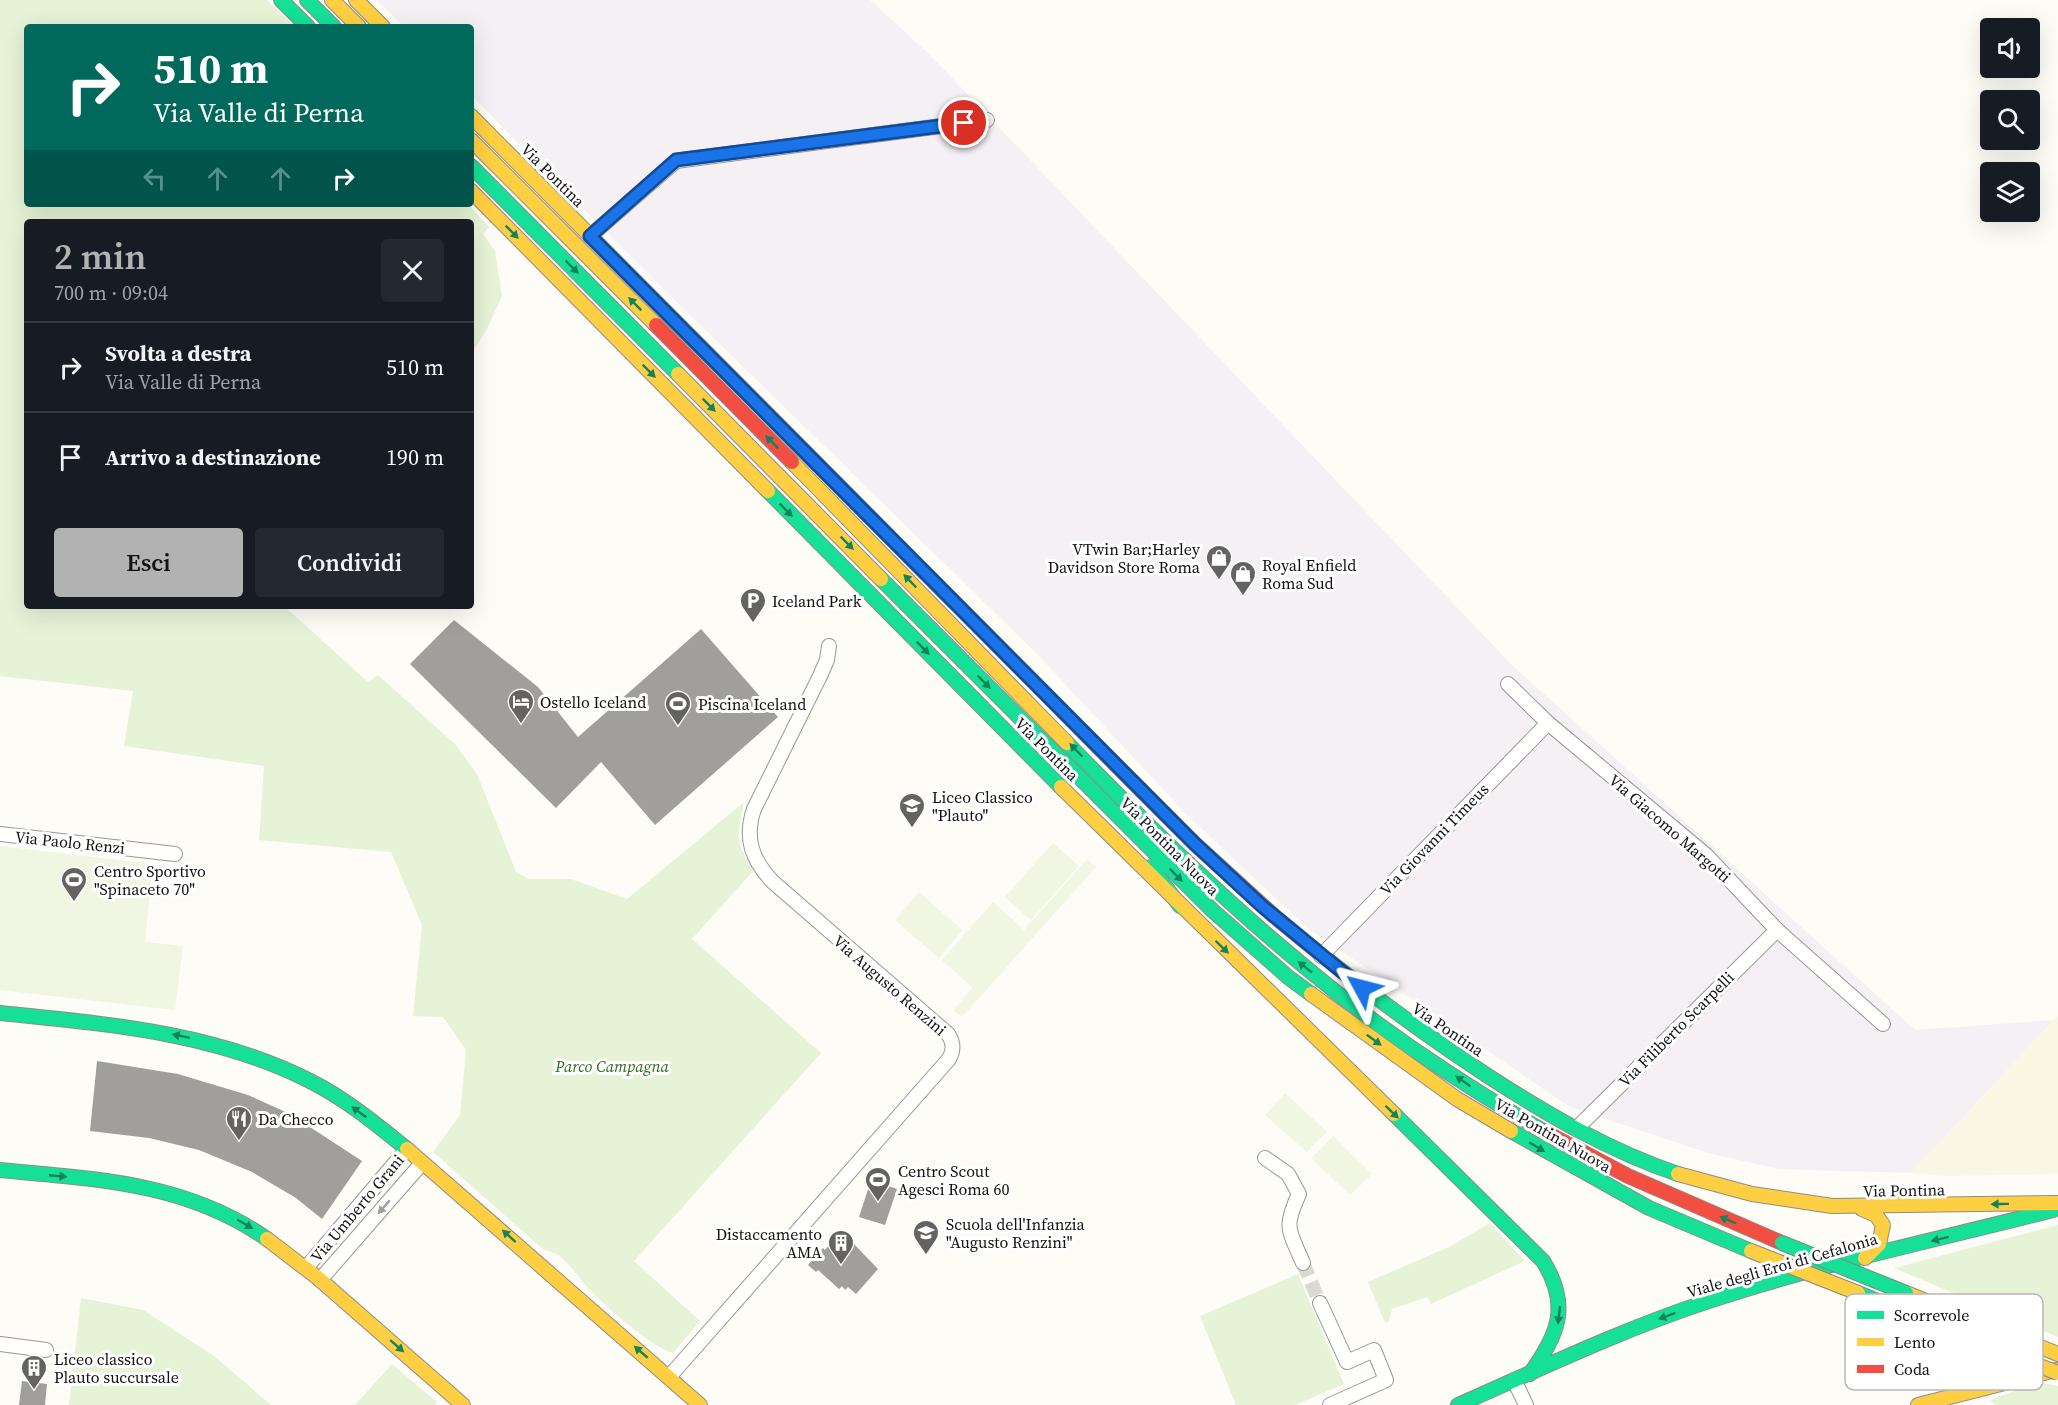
<!DOCTYPE html>
<html lang="it">
<meta charset="utf-8">
<style>
body{margin:0;font-family:"Source Serif 4",serif;background:#242831;color:#f1f3f6;height:100vh;display:flex;flex-direction:column;font-size:22px;white-space:nowrap}
*{box-sizing:border-box;margin:0}
p{font-size:20px;color:#9ea1a6}
.icon{flex:none;width:33px;height:33px;fill:none;stroke:currentColor;stroke-width:2;stroke-linecap:round;stroke-linejoin:round}
.map{position:relative;flex:1;overflow:hidden}
.side{position:absolute;left:24px;top:219px;width:450px;height:390px;display:flex;flex-direction:column;background:#171b24;border-radius:6px;box-shadow:0 6px 24px #0002}
.side>*{flex:none}
.banner{position:absolute;left:24px;top:24px;width:450px;height:183px;border-radius:6px;box-shadow:0 6px 24px #0002;background:#00695c;color:#fff;overflow:hidden}
.controls{position:absolute;left:1980px;top:18px;display:grid;gap:12px}
.controls a{display:grid;place-items:center;width:60px;height:60px;border-radius:6px;background:#171b24;box-shadow:0 6px 24px #0002;font-size:30px}
.pin{position:absolute;display:grid;place-items:center;width:51px;height:51px;color:#fff;margin:-26px;border:3px solid #fff;border-radius:50%;box-shadow:0 2px 6px #0007}
.me{position:absolute;width:66px;margin:-33px;rotate:308deg;stroke-linejoin:round;filter:drop-shadow(0 0 4px #0008)}
.turn{display:flex;align-items:center;gap:21px;height:126px;padding:0 30px;font-size:27px}
.turn .icon{width:78px;height:78px;stroke-width:2.5}
.turn b{display:block;font-size:42px;line-height:51px}
.lanes{display:flex;align-items:center;height:57px;padding:0 30px;background:#0003;justify-content:center;gap:30px;direction:ltr}
.lanes .off{opacity:.35}
.round{display:grid;place-items:center;flex:none;width:63px;height:63px;border-radius:6px;background:#242831}
.overview{display:flex;align-items:center;justify-content:space-between;height:102px;padding:0 30px}
h1{font-size:36px;font-weight:600;line-height:45px;color:#b2b2b3}
.cta{display:flex;gap:12px;margin-top:auto;padding:12px 30px}
.cta a{flex:1;height:69px;border-radius:6px;background:#b2b2b3;color:#111;font-size:24px;font-weight:600;line-height:69px;text-align:center}
.cta a+a{background:#242831;color:#f1f3f6}
ul{padding:0;list-style:none}
li{display:flex;align-items:center;gap:18px;height:90px;padding:0 30px;border-top:2px solid #363941}
li div{flex:1}
li b{display:block;font-size:22px}
li em{font-style:normal}
.map>svg:first-child{display:block}
.industrial{fill:#f5f0f3}
.farmland{fill:#f9f7e4}
.green{fill:#e7f3d7}
.pitch{fill:#f0f6e1}
.building{fill:#a19f9c}
.lines{fill:none;stroke-linecap:round;stroke-linejoin:round}
.street-tunnel{stroke:#dad9d4;stroke-width:14;stroke-dasharray:14 7;stroke-linecap:butt}
.street-casing{stroke:#979795;stroke-width:16}
.fast-casing{stroke:#8e8d8b;stroke-width:16}
.slow-casing{stroke:#8e8d8b;stroke-width:16}
.jam-casing{stroke:#8e8d8b;stroke-width:16}
.street{stroke:#fffffe;stroke-width:14}
.fast{stroke:#16e098;stroke-width:14}
.slow{stroke:#ffcf43;stroke-width:14}
.jam{stroke:#f24e42;stroke-width:14}
.fast-bridge-casing{stroke:#858482;stroke-width:16;stroke-linecap:butt}
.slow-bridge-casing{stroke:#858482;stroke-width:16;stroke-linecap:butt}
.fast-bridge{stroke:#16e098;stroke-width:14}
.slow-bridge{stroke:#ffcf43;stroke-width:14}
.oneway{fill:#14835b}
.oneway2{fill:#a0a09f}
.route-casing{stroke:#114b97;stroke-width:15}
.route{stroke:#1a73e8;stroke-width:10}
.labels{text-anchor:middle;dominant-baseline:central;stroke-width:6;stroke-linejoin:round;paint-order:stroke}
.street-label{font-size:16px;fill:#111;stroke:#fff}
.poi-label{font-size:16px;fill:#111;stroke:#fff;text-anchor:start}
.park-label{font-size:16px;font-style:italic;fill:#2f6b1f;stroke:#fff}
.key{fill:#fff;stroke:#b8b8b8;stroke-width:1.5}
.key-label{font-size:16px;fill:#111}
</style>
<div class="map">
<svg width="2058" height="1405" viewBox="0 0 2058 1405">
<rect width="100%" height="100%" fill="#fdfcf7"/>
<!-- industrial -->
<polygon class="industrial" points="377,0 870,0 931,56 1511,664 1915,1030 2054,1020 1911,1173 1779,1169 1708,1153 1570,1107 1306,927 1186,814 1036,653 646,272 471,95 471,27 404,27"/>
<!-- farmland -->
<polygon class="farmland" points="2058,1016 2058,1174 1946,1176 1911,1173"/>
<!-- green -->
<g class="green">
<path d="M 0,0 L 267,0 L 295,27 L 27,27 L 27,204 L 468,204 L 489,227 L 483,234 L 495,251 L 502,296 L 486,331 L 471,354 L 471,222 L 27,222 L 27,606 L 284,606 L 368,682 L 378,675 L 455,744 L 477,774 L 516,872 L 529,879 L 571,879 L 627,899 L 744,802 C 738,835 733,841 754,870 L 692,939 L 821,1053 L 634,1261 L 700,1321 L 673,1353 C 651,1347 604,1305 588,1288 C 574,1273 565,1253 544,1250 L 433,1152 L 460,1115 L 466,1050 L 443,1017 L 413,1016 L 422,925 L 391,852 L 259,840 L 264,766 L 124,746 L 133,691 L 0,676 Z"/>
<polygon points="1490,1223 1525,1261 1431,1304 1428,1297 1392,1309 1389,1321 1385,1323 1368,1282 1451,1246"/>
<polygon points="2058,1225 2058,1337 1894,1268"/>
<polygon points="1298,1274 1344,1384 1295,1405 1236,1405 1200,1316"/>
<polygon points="81,1298 143,1310 214,1356 271,1405 69,1405"/>
<polygon points="392,1364 437,1402 435,1405 355,1405"/>
<polygon points="2039,1382 2058,1386 2058,1405 1995,1405 1990,1400"/>
</g>
<!-- pitch -->
<g class="pitch">
<polygon points="1053,843 1079,866 1031,920 1005,897"/>
<polygon points="0,846 153,864 145,942 183,946 175,1010 0,990"/>
<polygon points="1087,859 1096,867 962,1017 953,1010 973,988 942,960 993,902 1024,930"/>
<polygon points="919,892 962,930 939,958 895,920"/>
<polygon points="1285,1093 1327,1132 1307,1152 1265,1115"/>
<polygon points="1333,1136 1372,1174 1350,1195 1311,1158"/>
</g>
<!-- building -->
<g class="building">
<polygon points="454,620 538,687 578,737 701,629 778,717 655,825 601,762 556,808 410,664"/>
<polygon points="97,1061 178,1074 248,1095 290,1114 362,1161 322,1219 296,1198 252,1172 199,1150 149,1138 90,1131"/>
<polygon points="871,1180 897,1189 885,1225 859,1217"/>
<polygon points="836,1237 847,1247 852,1242 878,1269 856,1294 848,1287 845,1290 842,1286 839,1289 818,1270 816,1272 808,1265 823,1248 825,1250"/>
<polygon points="22,1381 47,1384 45,1405 19,1405"/>
</g>
<g class="lines">
<!-- street-tunnel -->
<polyline class="street-tunnel" points="1303,1263 1320,1303"/>
<defs>
<g id="street">
<polyline points="590,236 676,161 987,120"/>
<polyline points="1508,684 1548,723 1706,855 1777,930 1883,1024"/>
<polyline points="0,834 175,854"/>
<polyline points="1321,956 1548,723"/>
<polyline points="1576,1129 1777,930"/>
<path d="M 1265,1158 L 1288,1174 L 1299,1194 C 1283,1228 1289,1230 1303,1263"/>
<polyline points="306,1268 407,1149"/>
<polyline points="320,1280 422,1163"/>
<polyline points="1320,1303 1347,1362 1374,1350 1386,1380 1330,1405"/>
<polyline points="0,1344 46,1350"/>
<path d="M 669,1377 L 949,1059 C 954,1050 954,1043 948,1034 L 773,882 C 752,860 744,838 754,809 L 820,676 L 827,660 L 829,646"/>
<polyline points="1514,1380 1526,1405"/>
</g>
<g id="fast">
<polyline points="281,0 308,27"/>
<polyline points="307,0 334,27"/>
<polyline points="471,166 678,374"/>
<polyline points="817,464 1141,790"/>
<polyline points="768,491 1061,787"/>
<polyline points="881,579 1212,910 1288,977 1311,994"/>
<path d="M 1067,743 C 1144,822 1224,901 1310,971 C 1382,1031 1462,1084 1543,1131"/>
<polyline points="1151,867 1180,906"/>
<path d="M 1273,915 C 1342,973 1413,1027 1488,1076 C 1548,1115 1610,1151 1678,1174"/>
<path d="M 0,1013 C 106,1024 214,1032 310,1081 C 346,1099 377,1125 407,1149"/>
<path d="M 1394,1114 L 1543,1261 C 1571,1306 1558,1334 1530,1374"/>
<polyline points="1511,1131 1649,1208 1751,1251"/>
<path d="M 0,1170 C 95,1179 186,1182 267,1239"/>
<polyline points="1858,1293 1977,1342"/>
<path d="M 1458,1405 C 1540,1369 1621,1330 1706,1302 C 1819,1264 1937,1240 2053,1210"/>
</g>
<g id="slow">
<polyline points="332,0 359,27"/>
<polyline points="356,0 383,27"/>
<polyline points="471,116 817,464"/>
<polyline points="471,140 656,325"/>
<polyline points="471,191 768,491"/>
<polyline points="678,374 881,579"/>
<polyline points="792,462 1067,743"/>
<polyline points="1061,787 1394,1114"/>
<polyline points="1311,994 1457,1099 1511,1131"/>
<polyline points="407,1149 700,1405"/>
<polyline points="1678,1174 1752,1194 1832,1206 2058,1203"/>
<polyline points="1862,1209 1876,1215 1883,1225 1879,1244 1865,1258"/>
<polyline points="267,1239 318,1278 463,1405"/>
<polyline points="1906,1293 2058,1354"/>
<polyline points="1918,1405 2056,1370"/>
</g>
<g id="jam">
<polyline points="656,325 792,462"/>
<polyline points="1141,790 1195,844 1273,915"/>
<polyline points="1543,1131 1628,1176 1782,1243"/>
</g>
</defs>
<!-- street casing -->
<use href="#street" class="street-casing"/>
<!-- fast casing -->
<use href="#fast" class="fast-casing"/>
<!-- slow casing -->
<use href="#slow" class="slow-casing"/>
<!-- jam casing -->
<use href="#jam" class="jam-casing"/>
<!-- street -->
<use href="#street" class="street"/>
<!-- fast -->
<use href="#fast" class="fast"/>
<!-- slow -->
<use href="#slow" class="slow"/>
<!-- jam -->
<use href="#jam" class="jam"/>
<defs>
<polyline id="fast-bridge" points="1782,1243 1906,1293"/>
<g id="slow-bridge">
<polyline points="1751,1251 1858,1293"/>
<polyline points="1977,1342 2058,1373"/>
</g>
</defs>
<!-- fast-bridge casing -->
<use href="#fast-bridge" class="fast-bridge-casing"/>
<!-- slow-bridge casing -->
<use href="#slow-bridge" class="slow-bridge-casing"/>
<!-- fast-bridge -->
<use href="#fast-bridge" class="fast-bridge"/>
<!-- slow-bridge -->
<use href="#slow-bridge" class="slow-bridge"/>
</g>
<!-- one-way arrows -->
<defs><path id="oneway-solid" d="M-6-.8H1V-3.2L6.5 0L1 3.2V.8H-6Z" transform="scale(1.5)"/></defs>
<g class="oneway">
<use href="#oneway-solid" transform="translate(512 232) rotate(45)"/>
<use href="#oneway-solid" transform="translate(572 267) rotate(45)"/>
<use href="#oneway-solid" transform="translate(635 304) rotate(-135)"/>
<use href="#oneway-solid" transform="translate(649 371) rotate(45)"/>
<use href="#oneway-solid" transform="translate(709 405) rotate(45)"/>
<use href="#oneway-solid" transform="translate(772 442) rotate(-135)"/>
<use href="#oneway-solid" transform="translate(786 510) rotate(45)"/>
<use href="#oneway-solid" transform="translate(847 543) rotate(45)"/>
<use href="#oneway-solid" transform="translate(910 581) rotate(-134)"/>
<use href="#oneway-solid" transform="translate(923 648) rotate(45)"/>
<use href="#oneway-solid" transform="translate(984 682) rotate(45)"/>
<use href="#oneway-solid" transform="translate(1076 750) rotate(-134)"/>
<use href="#oneway-solid" transform="translate(1176 875) rotate(45)"/>
<use href="#oneway-solid" transform="translate(1222 947) rotate(44)"/>
<use href="#oneway-solid" transform="translate(1305 967) rotate(-142)"/>
<use href="#oneway-solid" transform="translate(181 1036) rotate(-168)"/>
<use href="#oneway-solid" transform="translate(1374 1040) rotate(36)"/>
<use href="#oneway-solid" transform="translate(1463 1081) rotate(-145)"/>
<use href="#oneway-solid" transform="translate(359 1112) rotate(-144)"/>
<use href="#oneway-solid" transform="translate(1392 1112) rotate(44)"/>
<use href="#oneway-solid" transform="translate(1537 1147) rotate(31)"/>
<use href="#oneway-solid" transform="translate(58 1176) rotate(5)"/>
<use href="#oneway-solid" transform="translate(2000 1204) rotate(179)"/>
<use href="#oneway-solid" transform="translate(1728 1220) rotate(-157)"/>
<use href="#oneway-solid" transform="translate(245 1224) rotate(30)"/>
<use href="#oneway-solid" transform="translate(509 1236) rotate(-138)"/>
<use href="#oneway-solid" transform="translate(1940 1239) rotate(166)"/>
<use href="#oneway-solid" transform="translate(1559 1315) rotate(97)"/>
<use href="#oneway-solid" transform="translate(1667 1316) rotate(160)"/>
<use href="#oneway-solid" transform="translate(397 1346) rotate(41)"/>
<use href="#oneway-solid" transform="translate(641 1352) rotate(-139)"/>
</g>
<use class="oneway2" href="#oneway-solid" transform="translate(384 1207) rotate(131)"/>
<g class="lines">
<defs>
<polyline id="route" points="964,123 676,160 590,236 1195,844 1262,906 1362,988"/>
</defs>
<!-- route casing -->
<use href="#route" class="route-casing"/>
<!-- route -->
<use href="#route" class="route"/>
</g>
<!-- icons -->
<defs>
<symbol id="shop-pin" viewBox="-11 -11 22 30"><path d="M0 17L-7.5 6A9.5 9.5 0 1 1 7.5 6Z" fill="#646362" stroke="#fff"/><path d="M-5-2.5h2.3a2.7 3.5 0 0 1 5.4 0H5L5.5 6h-11ZM-1.5-2.5h3a1.5 2.3 0 0 0-3 0Z" fill="#fff"/></symbol>
<symbol id="parking-pin" viewBox="-11 -11 22 30"><path d="M0 17L-7.5 6A9.5 9.5 0 1 1 7.5 6Z" fill="#646362" stroke="#fff"/><path d="M-3.5-5.5H1a3.5 3.5 0 0 1 0 7H-1V5.5H-3.5ZM-1-3.4V-.6H.8a1.4 1.4 0 0 0 0-2.8Z" fill="#fff"/></symbol>
<symbol id="hotel-pin" viewBox="-11 -11 22 30"><path d="M0 17L-7.5 6A9.5 9.5 0 1 1 7.5 6Z" fill="#646362" stroke="#fff"/><path d="M-6-4.5h1.5V1H6V5H4.5V3h-9V5H-6ZM-4 0a1.8 1.8 0 1 1 3.6 0ZM.5 0V-2.5h3Q6-2.5 6 0Z" fill="#fff"/></symbol>
<symbol id="stadium-pin" viewBox="-11 -11 22 30"><path d="M0 17L-7.5 6A9.5 9.5 0 1 1 7.5 6Z" fill="#646362" stroke="#fff"/><path d="M0-5a6.5 5 0 1 0 0 10a6.5 5 0 1 0 0-10ZM-3.5-1.8h7v3.6h-7Z" fill="#fff"/></symbol>
<symbol id="school-pin" viewBox="-11 -11 22 30"><path d="M0 17L-7.5 6A9.5 9.5 0 1 1 7.5 6Z" fill="#646362" stroke="#fff"/><path d="M0-5L7-2L0 1L-7-2ZM-4 1L0 2.5L4 1V4Q0 6-4 4Z" fill="#fff"/></symbol>
<symbol id="restaurant-pin" viewBox="-11 -11 22 30"><path d="M0 17L-7.5 6A9.5 9.5 0 1 1 7.5 6Z" fill="#646362" stroke="#fff"/><path d="M-5-6h1v4h1v-4h1v4h1v-4h1v5L-1.5 .5V6h-2V.5L-5-1ZM5-6V6H3V1.5H1.5Q1.5-4 5-6Z" fill="#fff"/></symbol>
<symbol id="building-pin" viewBox="-11 -11 22 30"><path d="M0 17L-7.5 6A9.5 9.5 0 1 1 7.5 6Z" fill="#646362" stroke="#fff"/><path d="M-4-6H4V6H1V3H-1V6H-4ZM-2.5-4.3h1.7v1.8h-1.7ZM.8-4.3h1.7v1.8H.8ZM-2.5-1h1.7V.8h-1.7ZM.8-1h1.7V.8H.8Z" fill="#fff"/></symbol>
</defs>
<g fill-rule="evenodd">
<use href="#shop-pin" x="1204" y="543" width="30" height="40"/>
<use href="#shop-pin" x="1228" y="559" width="30" height="40"/>
<use href="#parking-pin" x="738" y="586" width="30" height="40"/>
<use href="#hotel-pin" x="506" y="687" width="30" height="40"/>
<use href="#stadium-pin" x="663" y="689" width="30" height="40"/>
<use href="#school-pin" x="897" y="791" width="30" height="40"/>
<use href="#stadium-pin" x="59" y="865" width="30" height="40"/>
<use href="#restaurant-pin" x="224" y="1104" width="30" height="40"/>
<use href="#stadium-pin" x="863" y="1165" width="30" height="40"/>
<use href="#school-pin" x="911" y="1218" width="30" height="40"/>
<use href="#building-pin" x="826" y="1228" width="30" height="40"/>
<use href="#building-pin" x="19" y="1353" width="30" height="40"/>
</g>
<g class="labels">
<!-- street labels -->
<g class="street-label">
<text transform="translate(553 175) rotate(45)">Via Pontina</text>
<text transform="translate(1047 749) rotate(45)">Via Pontina</text>
<text transform="translate(1670 828) rotate(41)">Via Giacomo Margotti</text>
<text transform="translate(1434 839) rotate(-46)">Via Giovanni Timeus</text>
<text transform="translate(70 842) rotate(6)">Via Paolo Renzi</text>
<text transform="translate(1170 846) rotate(45)">Via Pontina Nuova</text>
<text transform="translate(890 985) rotate(41)">Via Augusto Renzini</text>
<text transform="translate(1448 1029) rotate(34)">Via Pontina</text>
<text transform="translate(1676 1029) rotate(-45)">Via Filiberto Scarpelli</text>
<text transform="translate(1553 1135) rotate(30)">Via Pontina Nuova</text>
<text transform="translate(1904 1190) rotate(-1)">Via Pontina</text>
<text transform="translate(357 1208) rotate(-50)">Via Umberto Grani</text>
<text transform="translate(1782 1265) rotate(-16)">Viale degli Eroi di Cefalonia</text>
</g>
<!-- poi labels -->
<g class="poi-label">
<text x="1200" y="549" text-anchor="end">VTwin Bar;Harley<tspan x="1200" dy="18">Davidson Store Roma</tspan></text>
<text x="1262" y="565">Royal Enfield<tspan x="1262" dy="18">Roma Sud</tspan></text>
<text x="772" y="601">Iceland Park</text>
<text x="540" y="702">Ostello Iceland</text>
<text x="698" y="704">Piscina Iceland</text>
<text x="932" y="797">Liceo Classico<tspan x="932" dy="18">"Plauto"</tspan></text>
<text x="94" y="871">Centro Sportivo<tspan x="94" dy="18">"Spinaceto 70"</tspan></text>
<text x="258" y="1119">Da Checco</text>
<text x="898" y="1171">Centro Scout<tspan x="898" dy="18">Agesci Roma 60</tspan></text>
<text x="946" y="1224">Scuola dell'Infanzia<tspan x="946" dy="18">"Augusto Renzini"</tspan></text>
<text x="822" y="1234" text-anchor="end">Distaccamento<tspan x="822" dy="18">AMA</tspan></text>
<text x="54" y="1359">Liceo classico<tspan x="54" dy="18">Plauto succursale</tspan></text>
</g>
<!-- park labels -->
<g class="park-label">
<text x="612" y="1066">Parco Campagna</text>
</g>
</g>
<!-- legend -->
<rect x="1845" y="1294" width="198" height="96" rx="9" class="key"/>
<rect x="1857" y="1311" width="27" height="8" fill="#16e098"/>
<rect x="1857" y="1338" width="27" height="8" fill="#ffcf43"/>
<rect x="1857" y="1365" width="27" height="8" fill="#f24e42"/>
<g class="key-label">
<text x="1894" y="1321">Scorrevole</text>
<text x="1894" y="1348">Lento</text>
<text x="1894" y="1375">Coda</text>
</g>
</svg>
<div class="controls">
<a><svg class="icon" aria-label="sound" viewBox="0 0 24 24"><path d="M4 9h4l5-4v14l-5-4H4zM17 9q2 3 0 6"/></svg></a>
<a><svg class="icon" aria-label="search" viewBox="0 0 24 24"><circle cx="10" cy="10" r="6"/><path d="M15 15l6 6"/></svg></a>
<a><svg class="icon" aria-label="layers" viewBox="0 0 24 24"><path d="M12 4l9 5-9 5-9-5zM3 14l9 5 9-5"/></svg></a>
</div>
<div class="pin" style="left:964px;top:123px;background:#d93025"><svg class="icon" aria-label="arrive" viewBox="0 0 24 24"><path d="M6 21V4h12l-3 4 3 4H6"/></svg></div>
<svg class="me" style="left:1362px;top:988px" viewBox="-20 -20 40 40"><path d="M0-17L14 15 0 8-14 15z" fill="#1a73e8" stroke="#fff" stroke-width="4"/></svg>
<div class="banner">
<div class="turn"><svg class="icon" aria-label="right" viewBox="0 0 24 24"><path d="M7 20v-9h11M14 6l5 5-5 5"/></svg><div><b>510 m</b>Via Valle di Perna</div></div>
<div class="lanes"><svg class="icon off" aria-label="left" viewBox="0 0 24 24"><path d="M17 20v-9H6M10 6l-5 5 5 5"/></svg><svg class="icon off" aria-label="ahead" viewBox="0 0 24 24"><path d="M12 20V5M6 11l6-6 6 6"/></svg><svg class="icon off" aria-label="ahead" viewBox="0 0 24 24"><path d="M12 20V5M6 11l6-6 6 6"/></svg><svg class="icon" aria-label="right" viewBox="0 0 24 24"><path d="M7 20v-9h11M14 6l5 5-5 5"/></svg></div>
</div>
<section class="side">
<div class="overview"><div><h1>2 min</h1><p>700 m · 09:04</p></div><a class="round"><svg class="icon" aria-label="close" viewBox="0 0 24 24"><path d="M6 6l12 12M18 6L6 18"/></svg></a></div>
<ul>
<li><svg class="icon" aria-label="right" viewBox="0 0 24 24"><path d="M7 20v-9h11M14 6l5 5-5 5"/></svg><div><b>Svolta a destra</b><p>Via Valle di Perna</p></div><em>510 m</em></li>
<li><svg class="icon" aria-label="arrive" viewBox="0 0 24 24"><path d="M6 21V4h12l-3 4 3 4H6"/></svg><div><b>Arrivo a destinazione</b></div><em>190 m</em></li>
</ul>
<div class="cta"><a>Esci</a><a>Condividi</a></div>
</section>
</div>
